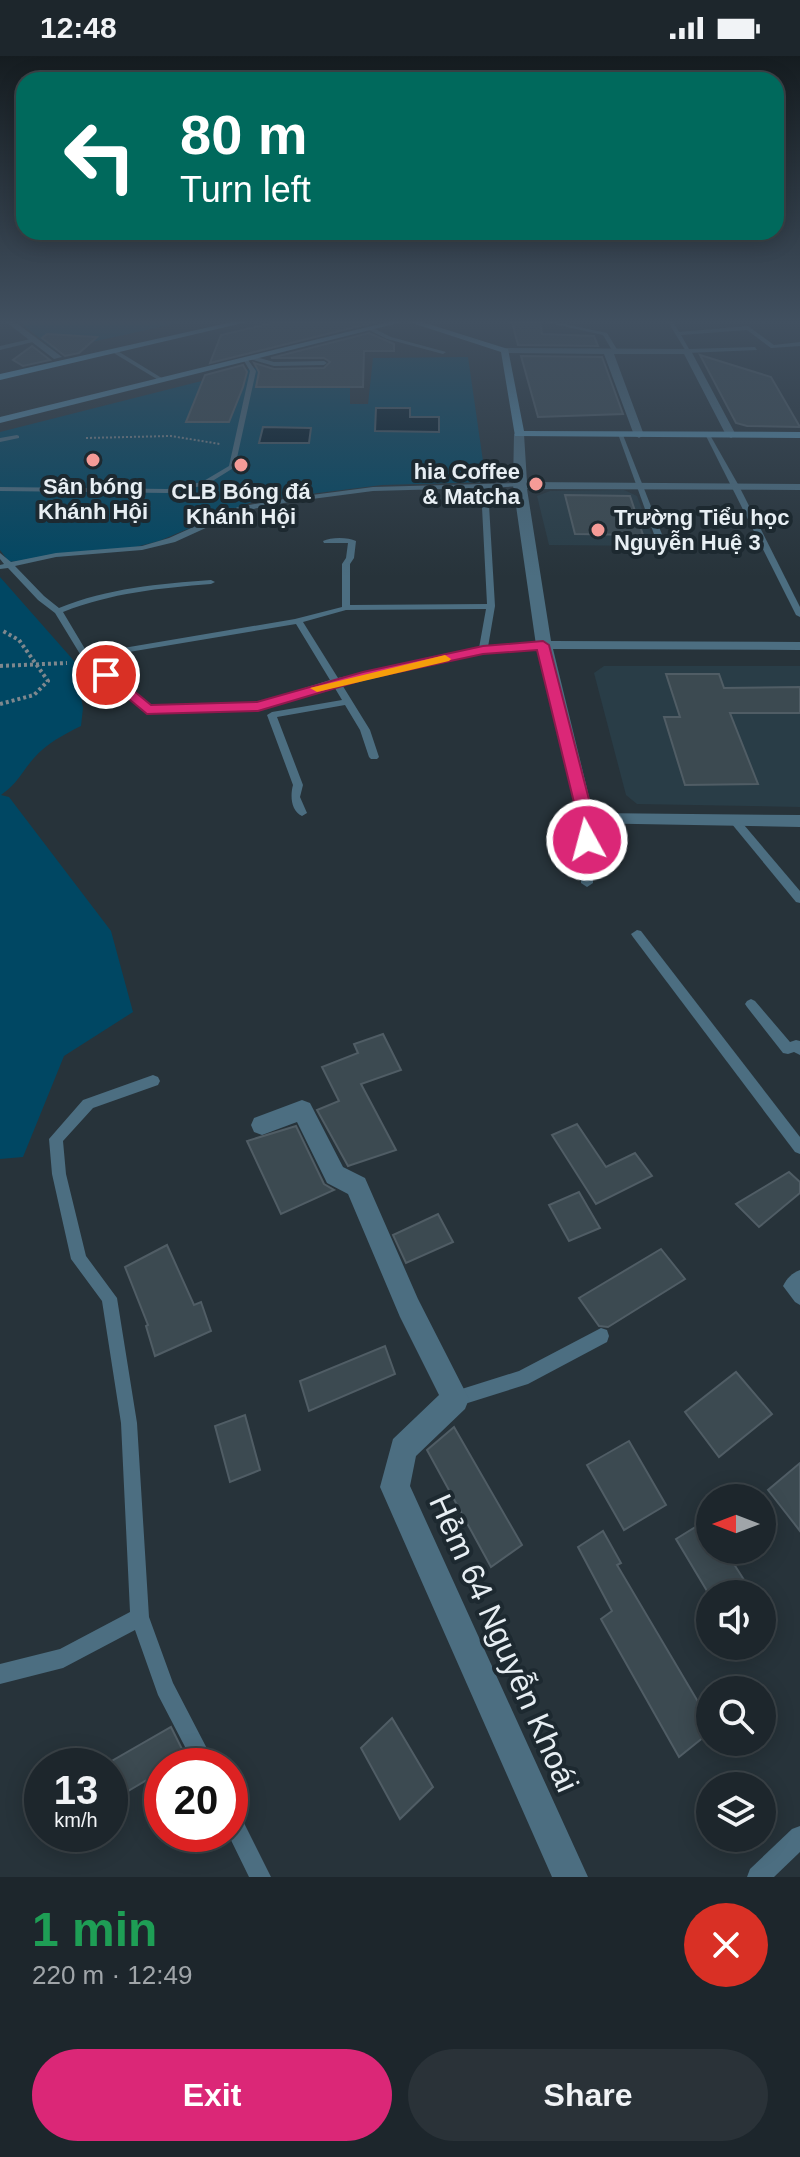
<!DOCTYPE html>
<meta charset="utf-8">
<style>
body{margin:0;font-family:Arial,sans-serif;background:#2a3238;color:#f1f3f6;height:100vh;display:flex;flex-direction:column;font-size:30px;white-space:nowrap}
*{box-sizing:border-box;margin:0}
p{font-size:26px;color:#a0a5a9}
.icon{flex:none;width:44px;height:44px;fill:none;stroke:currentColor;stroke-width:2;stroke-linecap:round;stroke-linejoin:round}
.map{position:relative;height:1821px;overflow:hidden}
.sheet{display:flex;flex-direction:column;background:#1d262c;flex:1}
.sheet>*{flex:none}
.guide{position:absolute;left:16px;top:16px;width:768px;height:168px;border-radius:24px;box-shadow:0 4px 20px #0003,0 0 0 2px #3b4348;background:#00695c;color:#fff;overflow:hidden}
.needle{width:52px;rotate:270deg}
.buttons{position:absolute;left:696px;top:1428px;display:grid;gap:16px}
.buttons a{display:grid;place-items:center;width:80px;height:80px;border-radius:50%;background:#1d262c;box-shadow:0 4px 20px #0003,0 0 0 2px #3b4348;font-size:40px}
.speed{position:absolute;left:24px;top:1692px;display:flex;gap:16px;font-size:40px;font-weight:700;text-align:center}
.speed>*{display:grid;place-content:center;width:104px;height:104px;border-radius:50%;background:#1d262c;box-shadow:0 4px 20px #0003,0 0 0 2px #3b4348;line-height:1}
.speed small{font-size:20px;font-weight:400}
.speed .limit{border:12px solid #d22;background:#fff;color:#111}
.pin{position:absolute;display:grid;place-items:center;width:68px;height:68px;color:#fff;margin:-34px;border:4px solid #fff;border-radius:50%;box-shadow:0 2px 8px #0007}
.me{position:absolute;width:88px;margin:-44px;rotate:353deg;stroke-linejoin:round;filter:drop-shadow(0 0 6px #0008)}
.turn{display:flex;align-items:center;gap:28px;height:168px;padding:0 32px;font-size:36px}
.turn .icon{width:104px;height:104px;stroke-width:2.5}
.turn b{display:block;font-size:56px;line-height:68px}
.round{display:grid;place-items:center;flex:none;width:84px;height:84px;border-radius:42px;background:#2a3238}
.head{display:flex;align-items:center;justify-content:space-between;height:136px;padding:0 32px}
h1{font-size:48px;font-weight:700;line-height:60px;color:#1e9e55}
.cta{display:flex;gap:16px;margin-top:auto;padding:16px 32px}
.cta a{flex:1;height:92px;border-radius:48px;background:#db2777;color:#fff;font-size:32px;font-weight:700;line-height:92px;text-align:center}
.cta a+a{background:#2a3238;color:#f1f3f6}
.status{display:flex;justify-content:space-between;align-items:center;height:56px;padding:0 40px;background:#1d262c;direction:ltr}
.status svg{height:22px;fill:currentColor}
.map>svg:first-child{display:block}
.built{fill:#293d47}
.green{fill:#004763}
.water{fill:#001826;stroke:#455864;stroke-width:2}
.building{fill:#3c4a51;stroke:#505d65;stroke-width:2}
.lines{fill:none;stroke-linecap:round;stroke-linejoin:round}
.path-far1{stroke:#7f888e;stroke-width:2;stroke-dasharray:2 2;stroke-linecap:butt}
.path{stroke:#7f888e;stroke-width:4;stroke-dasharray:3 3;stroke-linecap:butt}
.lane{fill:#4c6e81;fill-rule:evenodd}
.street{fill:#4c6e81;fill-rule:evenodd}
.secondary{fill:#5890ae;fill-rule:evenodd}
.primary{fill:#61aad0;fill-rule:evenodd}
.route{fill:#db2777;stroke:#8e194d;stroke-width:2}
.slow{fill:#f59e0b}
.poi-dot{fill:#f59b97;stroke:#1d2930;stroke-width:3}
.labels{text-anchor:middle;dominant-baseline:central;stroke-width:8;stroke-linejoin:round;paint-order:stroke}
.far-poi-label{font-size:22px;font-weight:bold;fill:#e7eef3;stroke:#1d2930}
.near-street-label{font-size:32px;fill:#e7eef3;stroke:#1d2930}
</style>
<div class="status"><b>12:48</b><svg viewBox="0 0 49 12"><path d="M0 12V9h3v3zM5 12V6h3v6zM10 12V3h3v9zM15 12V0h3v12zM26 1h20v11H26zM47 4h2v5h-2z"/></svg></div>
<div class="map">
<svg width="800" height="1821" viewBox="0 0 800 1821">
<rect width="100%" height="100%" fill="#27333a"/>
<!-- built -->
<g class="built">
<polygon points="624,434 637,440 656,490 549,489 537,440 550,435"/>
<polygon points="604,610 800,610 800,751 637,748 626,739 594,617"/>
</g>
<!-- green -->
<g class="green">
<polygon points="19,266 183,266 55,294"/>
<polygon points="468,301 486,426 382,429 254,445 159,485 128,493 9,506 0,494 0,376 265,309 259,331 350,331 350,348 368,348 373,302"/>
<path d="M 0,521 L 75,606 L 83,652 L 81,670 C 63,679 47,687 34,702 C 20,718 19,726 1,739 L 9,741 L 111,875 L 133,956 L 64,1000 L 23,1101 L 0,1103 Z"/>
</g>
<!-- water -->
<g class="water">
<polygon points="376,352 410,352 410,361 439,361 439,376 375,375"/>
<polygon points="263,371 311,372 309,387 259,387"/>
</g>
<!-- building -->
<g class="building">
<polygon points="276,266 376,266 210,307 221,279"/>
<polygon points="512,266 540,266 542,278 594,280 598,290 518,289"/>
<polygon points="369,277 394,288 394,295 364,295 363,331 256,331 259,316 254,307 274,313 324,312 330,306 324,302 271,302"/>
<polygon points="47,278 97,281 79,297 65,300 42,282"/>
<polygon points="32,290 50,304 23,310 13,304"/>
<polygon points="700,299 771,321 800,371 747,370 736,367"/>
<polygon points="521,300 602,301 623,358 538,361"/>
<polygon points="243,309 247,316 243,331 229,366 186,366 205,319"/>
<polygon points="565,439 630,440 643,479 575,478"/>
<polygon points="666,618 719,618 724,632 800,631 800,657 730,657 758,728 685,729 664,661 680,661"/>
<polygon points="383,978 401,1014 361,1028 396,1094 348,1110 317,1054 339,1045 322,1011 358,997 354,988"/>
<polygon points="577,1068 606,1111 635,1097 652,1120 596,1148 552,1079"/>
<polygon points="296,1070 324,1128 334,1134 281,1158 247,1085"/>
<polygon points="789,1116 800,1126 800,1137 759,1171 736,1148"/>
<polygon points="579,1136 600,1172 569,1185 549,1149"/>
<polygon points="438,1158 453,1186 406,1207 393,1179"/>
<polygon points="167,1189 194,1249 201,1246 211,1275 155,1300 146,1270 148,1269 125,1211"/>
<polygon points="661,1193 685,1223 608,1271 599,1270 579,1242"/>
<polygon points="385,1290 395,1318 309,1355 300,1325"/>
<polygon points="736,1316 772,1358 719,1401 685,1356"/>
<polygon points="245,1359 260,1414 230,1426 215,1370"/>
<polygon points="454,1371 522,1489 491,1511 427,1394"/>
<polygon points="629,1385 666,1449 624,1474 587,1409"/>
<polygon points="800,1407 800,1475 768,1434"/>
<polygon points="710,1462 710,1494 725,1494 753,1538 710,1540 676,1483"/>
<polygon points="603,1475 621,1507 617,1509 710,1666 710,1676 679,1701 601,1563 612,1555 578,1491"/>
<polygon points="392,1662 433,1731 400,1763 361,1692"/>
<polygon points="171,1671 186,1701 171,1710 162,1710 162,1715 118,1741 110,1706"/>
</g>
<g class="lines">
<!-- path-far1 -->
<polyline class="path-far1" points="86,382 171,380 220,388"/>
<!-- path -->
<g class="path">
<polyline points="0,610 67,607"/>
<polyline points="0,648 34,639 48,625 19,584 3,575"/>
</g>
<!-- lane -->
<g class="lane">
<polygon points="545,266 555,266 607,277 618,295 613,296 603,279"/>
<polygon points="668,266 673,266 679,276 748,270 774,289 800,286 800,290 771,292 747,274 681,279 689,293 755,291 757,294 687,297"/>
<polygon points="371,271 391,281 446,296 443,298 387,283 369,274"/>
<polygon points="35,282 37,285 0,294 0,290"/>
<polygon points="112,294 116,294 165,324 160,325 112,296"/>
<polygon points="252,300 274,306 324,305 327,307 324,309 274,310 250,303"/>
<polygon points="246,301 256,315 235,411 206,429 167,437 0,435 0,431 167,433 202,426 229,410 250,315 243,303"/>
<polygon points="618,378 623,379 663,481 662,483 655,481"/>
<polygon points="705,378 710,379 739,430 800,551 800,561 796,559"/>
<polygon points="17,379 19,380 19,382 0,386 0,382"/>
<path d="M 519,427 L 521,428 L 521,430 L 488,432 L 495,550 L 488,591 L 543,586 L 547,589 L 543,592 L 483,597 L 341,627 L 370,674 L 379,701 L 377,703 L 371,703 L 369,701 L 360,674 L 345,649 L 277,661 L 303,729 L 300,741 L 307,757 L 302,760 C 291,755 290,740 293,729 L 267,659 L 272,656 L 342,644 L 333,629 L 258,653 L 144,656 L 83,603 L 55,557 L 38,544 L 8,512 L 0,513 L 0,509 L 4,508 L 0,503 L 0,497 L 11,506 L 56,497 L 142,490 L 169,482 L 238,451 L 289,442 L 373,431 ZM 481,432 L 487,548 L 350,549 L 350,508 L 354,502 L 356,485 C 348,481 331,481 323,485 L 324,487 L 348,487 L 346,502 L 342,508 L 342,551 L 295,563 L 88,598 L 63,556 C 111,537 160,532 211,528 L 215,526 L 211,524 C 159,528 108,532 59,552 L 44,540 L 15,510 L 56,501 L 142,494 L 175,486 L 243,455 L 289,446 L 373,435 ZM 486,553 L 479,592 L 338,622 L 303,566 L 346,554 ZM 296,568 L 330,624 L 257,647 L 149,651 L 93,602 Z"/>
<polygon points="586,760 591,763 593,827 587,831 581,827 581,763"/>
<polygon points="735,762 739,763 800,835 800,847 796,846 731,767 730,765"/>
<polygon points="637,874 641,875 800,1081 800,1098 795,1096 633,881 631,878"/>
<polygon points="751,943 755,945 790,986 796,984 800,985 800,999 794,996 788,998 783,997 747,951 745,948 747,945"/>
<polygon points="153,1019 158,1021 160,1025 158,1029 93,1052 63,1085 66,1118 86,1200 117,1242 137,1367 149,1561 173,1627 216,1710 195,1710 158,1639 135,1574 63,1612 0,1628 0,1608 60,1593 130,1556 121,1367 102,1245 71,1203 52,1118 49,1083 83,1044"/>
<path d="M 800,1214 L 800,1249 L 795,1246 L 783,1230 C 787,1222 792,1217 800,1214 Z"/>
<polygon points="601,1272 607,1274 609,1280 607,1286 528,1328 455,1351 449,1349 447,1343 449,1337 519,1315"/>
<polygon points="230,1749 237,1753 271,1821 249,1821 228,1778 230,1778"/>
<polygon points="800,1770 800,1796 774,1821 747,1821 750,1813 792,1773"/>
</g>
<!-- street -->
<g class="street">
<polygon points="6,266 15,266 62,301 54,303"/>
<polygon points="505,292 690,293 736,379 731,382 726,379 684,298 614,298 644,379 639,382 634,379 604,298 502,297"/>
<polygon points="519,375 524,378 527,426 800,428 800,434 527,433 551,585 800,586 800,594 553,593 593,757 800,759 800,771 580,767 536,589 513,429 514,378"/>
<polygon points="302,1044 310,1047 343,1111 365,1122 418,1243 469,1343 465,1353 416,1400 410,1430 588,1821 552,1821 380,1431 393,1383 439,1339 400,1261 348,1138 327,1127 297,1066 262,1079 254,1076 251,1069 254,1062"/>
</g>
<!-- secondary -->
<g class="secondary">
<polygon points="388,266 402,266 0,367 0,361"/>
<polygon points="409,266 422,266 508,293 524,375 800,376 800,382 515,380 501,296"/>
</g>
<!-- primary -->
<polygon class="primary" points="232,266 247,266 0,324 0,318"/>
</g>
<!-- sky -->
<linearGradient id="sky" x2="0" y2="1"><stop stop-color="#151c20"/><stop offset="0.51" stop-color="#415060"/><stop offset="1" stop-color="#415060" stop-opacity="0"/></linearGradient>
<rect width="800" height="521" fill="url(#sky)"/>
<!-- route -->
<polygon class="route" points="543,585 549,589 594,763 595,784 587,790 579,784 578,763 537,594 483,598 366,623 258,655 147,658 100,619 111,616 151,649 257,646 363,616 483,590"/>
<!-- slow -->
<polygon class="slow" points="445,599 451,603 449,605 317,636 310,632"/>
<!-- markers -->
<g class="poi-dot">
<circle cx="93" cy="404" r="8"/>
<circle cx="241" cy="409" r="8"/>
<circle cx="536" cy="428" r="8"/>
<circle cx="598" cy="474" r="8"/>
</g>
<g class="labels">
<!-- far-poi labels -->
<g class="far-poi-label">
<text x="520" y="415" text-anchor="end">hia Coffee<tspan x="520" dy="25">&amp; Matcha</tspan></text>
<text x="93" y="430">Sân bóng<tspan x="93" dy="25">Khánh Hội</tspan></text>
<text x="241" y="435">CLB Bóng đá<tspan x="241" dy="25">Khánh Hội</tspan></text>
<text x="614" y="461" text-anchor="start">Trường Tiểu học<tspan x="614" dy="25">Nguyễn Huệ 3</tspan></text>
</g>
<!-- near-street labels -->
<g class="near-street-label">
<text transform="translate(504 1587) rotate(66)">Hẻm 64 Nguyễn Khoái</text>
</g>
</g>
</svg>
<div class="buttons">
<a><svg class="needle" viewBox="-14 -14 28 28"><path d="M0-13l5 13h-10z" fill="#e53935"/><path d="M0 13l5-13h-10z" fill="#a0a5a9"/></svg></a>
<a><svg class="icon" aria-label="sound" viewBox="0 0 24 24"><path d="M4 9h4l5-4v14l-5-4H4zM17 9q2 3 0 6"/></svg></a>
<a><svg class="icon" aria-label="search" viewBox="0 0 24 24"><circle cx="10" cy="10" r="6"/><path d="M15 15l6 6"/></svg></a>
<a><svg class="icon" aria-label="layers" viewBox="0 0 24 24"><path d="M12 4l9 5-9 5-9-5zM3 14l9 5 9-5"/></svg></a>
</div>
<div class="speed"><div>13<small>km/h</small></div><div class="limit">20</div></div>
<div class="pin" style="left:106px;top:619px;background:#d93025"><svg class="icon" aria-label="arrive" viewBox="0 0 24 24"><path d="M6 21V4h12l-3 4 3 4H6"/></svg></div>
<svg class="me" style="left:587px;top:784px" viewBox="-20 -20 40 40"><circle r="17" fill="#db2777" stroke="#fff" stroke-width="3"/><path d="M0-11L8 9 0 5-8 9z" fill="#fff"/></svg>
<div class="guide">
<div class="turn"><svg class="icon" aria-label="left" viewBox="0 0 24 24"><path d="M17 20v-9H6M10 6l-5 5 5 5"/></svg><div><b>80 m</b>Turn left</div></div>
</div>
</div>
<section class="sheet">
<div class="head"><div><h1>1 min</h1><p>220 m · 12:49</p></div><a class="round" style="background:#d93025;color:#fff"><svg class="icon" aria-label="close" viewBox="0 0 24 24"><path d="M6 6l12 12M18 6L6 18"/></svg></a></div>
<div class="cta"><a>Exit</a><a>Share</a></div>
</section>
